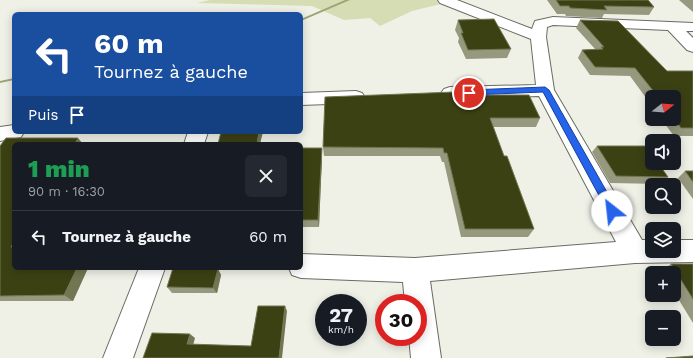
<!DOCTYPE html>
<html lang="fr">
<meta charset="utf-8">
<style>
body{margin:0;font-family:"Work Sans",sans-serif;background:#242831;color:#f1f3f6;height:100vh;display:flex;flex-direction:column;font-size:15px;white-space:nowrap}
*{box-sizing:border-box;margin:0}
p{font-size:13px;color:#9ea1a6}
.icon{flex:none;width:22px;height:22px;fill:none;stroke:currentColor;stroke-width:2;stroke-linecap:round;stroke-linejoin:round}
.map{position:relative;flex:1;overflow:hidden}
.sheet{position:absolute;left:12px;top:142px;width:291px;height:128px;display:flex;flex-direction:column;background:#171b24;border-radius:6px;box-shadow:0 2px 10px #0003}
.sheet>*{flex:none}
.top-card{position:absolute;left:12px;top:12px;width:291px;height:122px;border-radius:6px;box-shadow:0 2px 10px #0003;background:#1a4fa0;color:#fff;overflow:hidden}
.needle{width:26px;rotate:73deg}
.fabs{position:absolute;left:645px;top:90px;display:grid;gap:8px}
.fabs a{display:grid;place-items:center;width:36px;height:36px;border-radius:6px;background:#171b24;box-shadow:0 2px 10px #0003;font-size:20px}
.speed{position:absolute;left:315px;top:294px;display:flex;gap:8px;font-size:20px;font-weight:700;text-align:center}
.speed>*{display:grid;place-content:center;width:52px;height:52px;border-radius:50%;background:#171b24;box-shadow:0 2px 10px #0003;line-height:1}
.speed small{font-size:10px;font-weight:400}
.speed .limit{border:6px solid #d22;background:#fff;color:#111}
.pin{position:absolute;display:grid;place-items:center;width:34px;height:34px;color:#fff;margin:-17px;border:2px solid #fff;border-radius:50%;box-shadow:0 1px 4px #0007}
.me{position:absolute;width:44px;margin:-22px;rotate:331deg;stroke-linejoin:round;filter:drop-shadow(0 0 3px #0008)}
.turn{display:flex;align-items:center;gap:14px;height:84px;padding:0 16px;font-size:18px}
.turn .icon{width:52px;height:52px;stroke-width:2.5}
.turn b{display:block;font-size:28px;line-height:34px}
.then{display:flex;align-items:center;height:38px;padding:0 16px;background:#0003;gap:8px;font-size:15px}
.round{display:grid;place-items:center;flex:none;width:42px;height:42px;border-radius:6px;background:#242831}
.summary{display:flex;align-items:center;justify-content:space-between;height:68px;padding:0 16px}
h1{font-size:24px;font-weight:800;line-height:30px;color:#1e9e55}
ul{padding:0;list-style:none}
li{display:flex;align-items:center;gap:12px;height:52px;padding:0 16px;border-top:1px solid #363941}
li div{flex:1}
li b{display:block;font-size:15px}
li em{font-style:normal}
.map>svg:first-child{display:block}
.green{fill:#d6ddb4}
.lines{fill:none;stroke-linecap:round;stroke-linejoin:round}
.stream{fill:#9da575;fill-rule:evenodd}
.minor-casing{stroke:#6a6c63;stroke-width:2}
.minor{fill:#fff;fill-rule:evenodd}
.wall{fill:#96997e}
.shaded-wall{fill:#727653}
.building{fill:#3c4114;stroke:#727653}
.route{fill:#2563eb;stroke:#184099}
</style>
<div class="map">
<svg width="693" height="358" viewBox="0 0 693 358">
<rect width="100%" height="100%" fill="#eff1e7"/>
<!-- green -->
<polygon class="green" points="210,0 457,0 412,11 380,26 370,18 344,20 312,6 197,3"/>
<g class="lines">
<!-- stream -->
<g class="stream">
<polygon points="345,0 350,0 301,21 301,19"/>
<polygon points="14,78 14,80 0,83 0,81"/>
</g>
<defs>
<g id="minor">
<polygon points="438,0 457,0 532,29 535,21 553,17 693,23 693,31 686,31 693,38 693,52 687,50 668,30 553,25 547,27 546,37 554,90 642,240 652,240 652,251 674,251 674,240 693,240 693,262 635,263 430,281 441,358 411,358 409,337 418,337 418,303 405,303 403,282 301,278 292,275 289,268 301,268 301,254 415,258 616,242 539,96 450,99 444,97 441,93 444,89 450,87 536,85 531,39 440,3"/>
<polygon points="356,91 362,93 365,97 362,101 356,103 301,105 301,93"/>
<polygon points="14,125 14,132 24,132 21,137 0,141 0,127"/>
<polygon points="188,132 208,132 204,144 184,144"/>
<polygon points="139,268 165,268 133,358 103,358"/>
</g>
</defs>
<!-- minor casing -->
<use href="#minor" class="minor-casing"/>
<!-- minor -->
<use href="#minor" class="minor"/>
</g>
<!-- wall -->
<g class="wall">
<polygon points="547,0 648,0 654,7 649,15 604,14 602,18 566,16 565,14 557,14"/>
<polygon points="679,0 693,0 693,12"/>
<polygon points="458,20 511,49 507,58 466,59 458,42 459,38 455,30"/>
<polygon points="580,20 667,71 693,71 693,136 674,136 661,119 674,119 674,97 652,97 652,106 630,76 590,75 578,58 582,50 595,49 576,28"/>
<polygon points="481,95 540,118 536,127 493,127 504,156 534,229 528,237 461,237 444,162 442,162 440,156 324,156 323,147"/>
<polygon points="14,144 14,268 88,268 73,301 0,301 0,146"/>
<polygon points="597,146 668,177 661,184 610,183 592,152"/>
<polygon points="301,148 322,156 319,227 301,227"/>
<polygon points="685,171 693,171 693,199 678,178"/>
<polygon points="671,264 693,264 693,323 674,292 674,273 662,273 661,271"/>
<polygon points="218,269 221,275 217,293 172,293 167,287"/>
</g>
<!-- shaded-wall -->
<g class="shaded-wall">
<polygon points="259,132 263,132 260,144 257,144"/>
<polygon points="78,138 83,144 75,144"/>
<polygon points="322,148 322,156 319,227 318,220"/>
<polygon points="77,268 88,268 73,301 64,295"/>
<polygon points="218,269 221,275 217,293 213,288"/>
<polygon points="285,306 287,311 282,358 279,358"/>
<polygon points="190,334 195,338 192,349 187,344"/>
</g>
<!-- building -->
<g class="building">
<polygon points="556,0 648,0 654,7 604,6 607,10 570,8 569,6 560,6"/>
<polygon points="494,19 511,49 468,50 461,33 463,33 458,20"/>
<polygon points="580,20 618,21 667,71 693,71 693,128 681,128 674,118 674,97 658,97 635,68 595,67 582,50 603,49 601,47 604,47"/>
<polygon points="480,91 481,95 529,95 540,118 490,118 504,156 507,156 534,229 465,229 447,153 444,153 443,148 323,147 325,97"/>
<polygon points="221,132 259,132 257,144 218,144"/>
<polygon points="6,138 78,138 75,144 14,144 14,242 11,247 14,247 14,268 77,268 64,295 0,296 0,146"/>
<polygon points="597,146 647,146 652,153 652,163 658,163 668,177 616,176"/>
<polygon points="301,148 322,148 318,220 301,220"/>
<polygon points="685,171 693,171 693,182"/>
<polygon points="671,264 693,264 693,299"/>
<polygon points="173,268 218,269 213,288 167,287"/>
<polygon points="258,306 285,306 279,358 143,358 152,333 190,334 187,344 251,346"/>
<polygon points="693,356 693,358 666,358"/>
</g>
<!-- route -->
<polygon class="route" points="545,87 549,90 616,208 617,211 616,214 609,214 543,92 469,95 465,93 469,90"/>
</svg>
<div class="fabs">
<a><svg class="needle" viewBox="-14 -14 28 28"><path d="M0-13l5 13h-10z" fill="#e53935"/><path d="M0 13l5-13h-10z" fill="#9ea1a6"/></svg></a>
<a><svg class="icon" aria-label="sound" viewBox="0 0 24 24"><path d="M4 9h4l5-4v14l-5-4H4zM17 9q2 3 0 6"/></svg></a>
<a><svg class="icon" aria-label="search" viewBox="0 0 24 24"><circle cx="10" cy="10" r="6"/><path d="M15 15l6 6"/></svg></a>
<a><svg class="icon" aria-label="layers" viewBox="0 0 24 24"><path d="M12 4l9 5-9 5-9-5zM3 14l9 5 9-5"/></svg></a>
<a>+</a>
<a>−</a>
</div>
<div class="speed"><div>27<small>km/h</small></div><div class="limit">30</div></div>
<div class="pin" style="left:469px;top:93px;background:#d93025"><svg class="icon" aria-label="arrive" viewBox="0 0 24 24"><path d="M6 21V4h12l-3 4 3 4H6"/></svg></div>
<svg class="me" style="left:612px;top:211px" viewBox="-20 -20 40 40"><circle r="19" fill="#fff"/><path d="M0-13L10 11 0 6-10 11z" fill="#2563eb"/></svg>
<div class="top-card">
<div class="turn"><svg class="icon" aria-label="left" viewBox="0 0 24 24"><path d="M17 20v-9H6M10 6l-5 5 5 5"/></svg><div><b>60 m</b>Tournez à gauche</div></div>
<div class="then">Puis<svg class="icon" aria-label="arrive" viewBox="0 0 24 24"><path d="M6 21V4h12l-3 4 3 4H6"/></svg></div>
</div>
<section class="sheet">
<div class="summary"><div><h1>1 min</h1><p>90 m · 16:30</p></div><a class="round"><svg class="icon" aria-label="close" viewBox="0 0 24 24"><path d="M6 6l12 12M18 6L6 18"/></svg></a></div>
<ul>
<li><svg class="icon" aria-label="left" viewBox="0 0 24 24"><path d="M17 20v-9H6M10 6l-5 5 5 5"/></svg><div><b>Tournez à gauche</b></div><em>60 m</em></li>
</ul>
</section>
</div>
